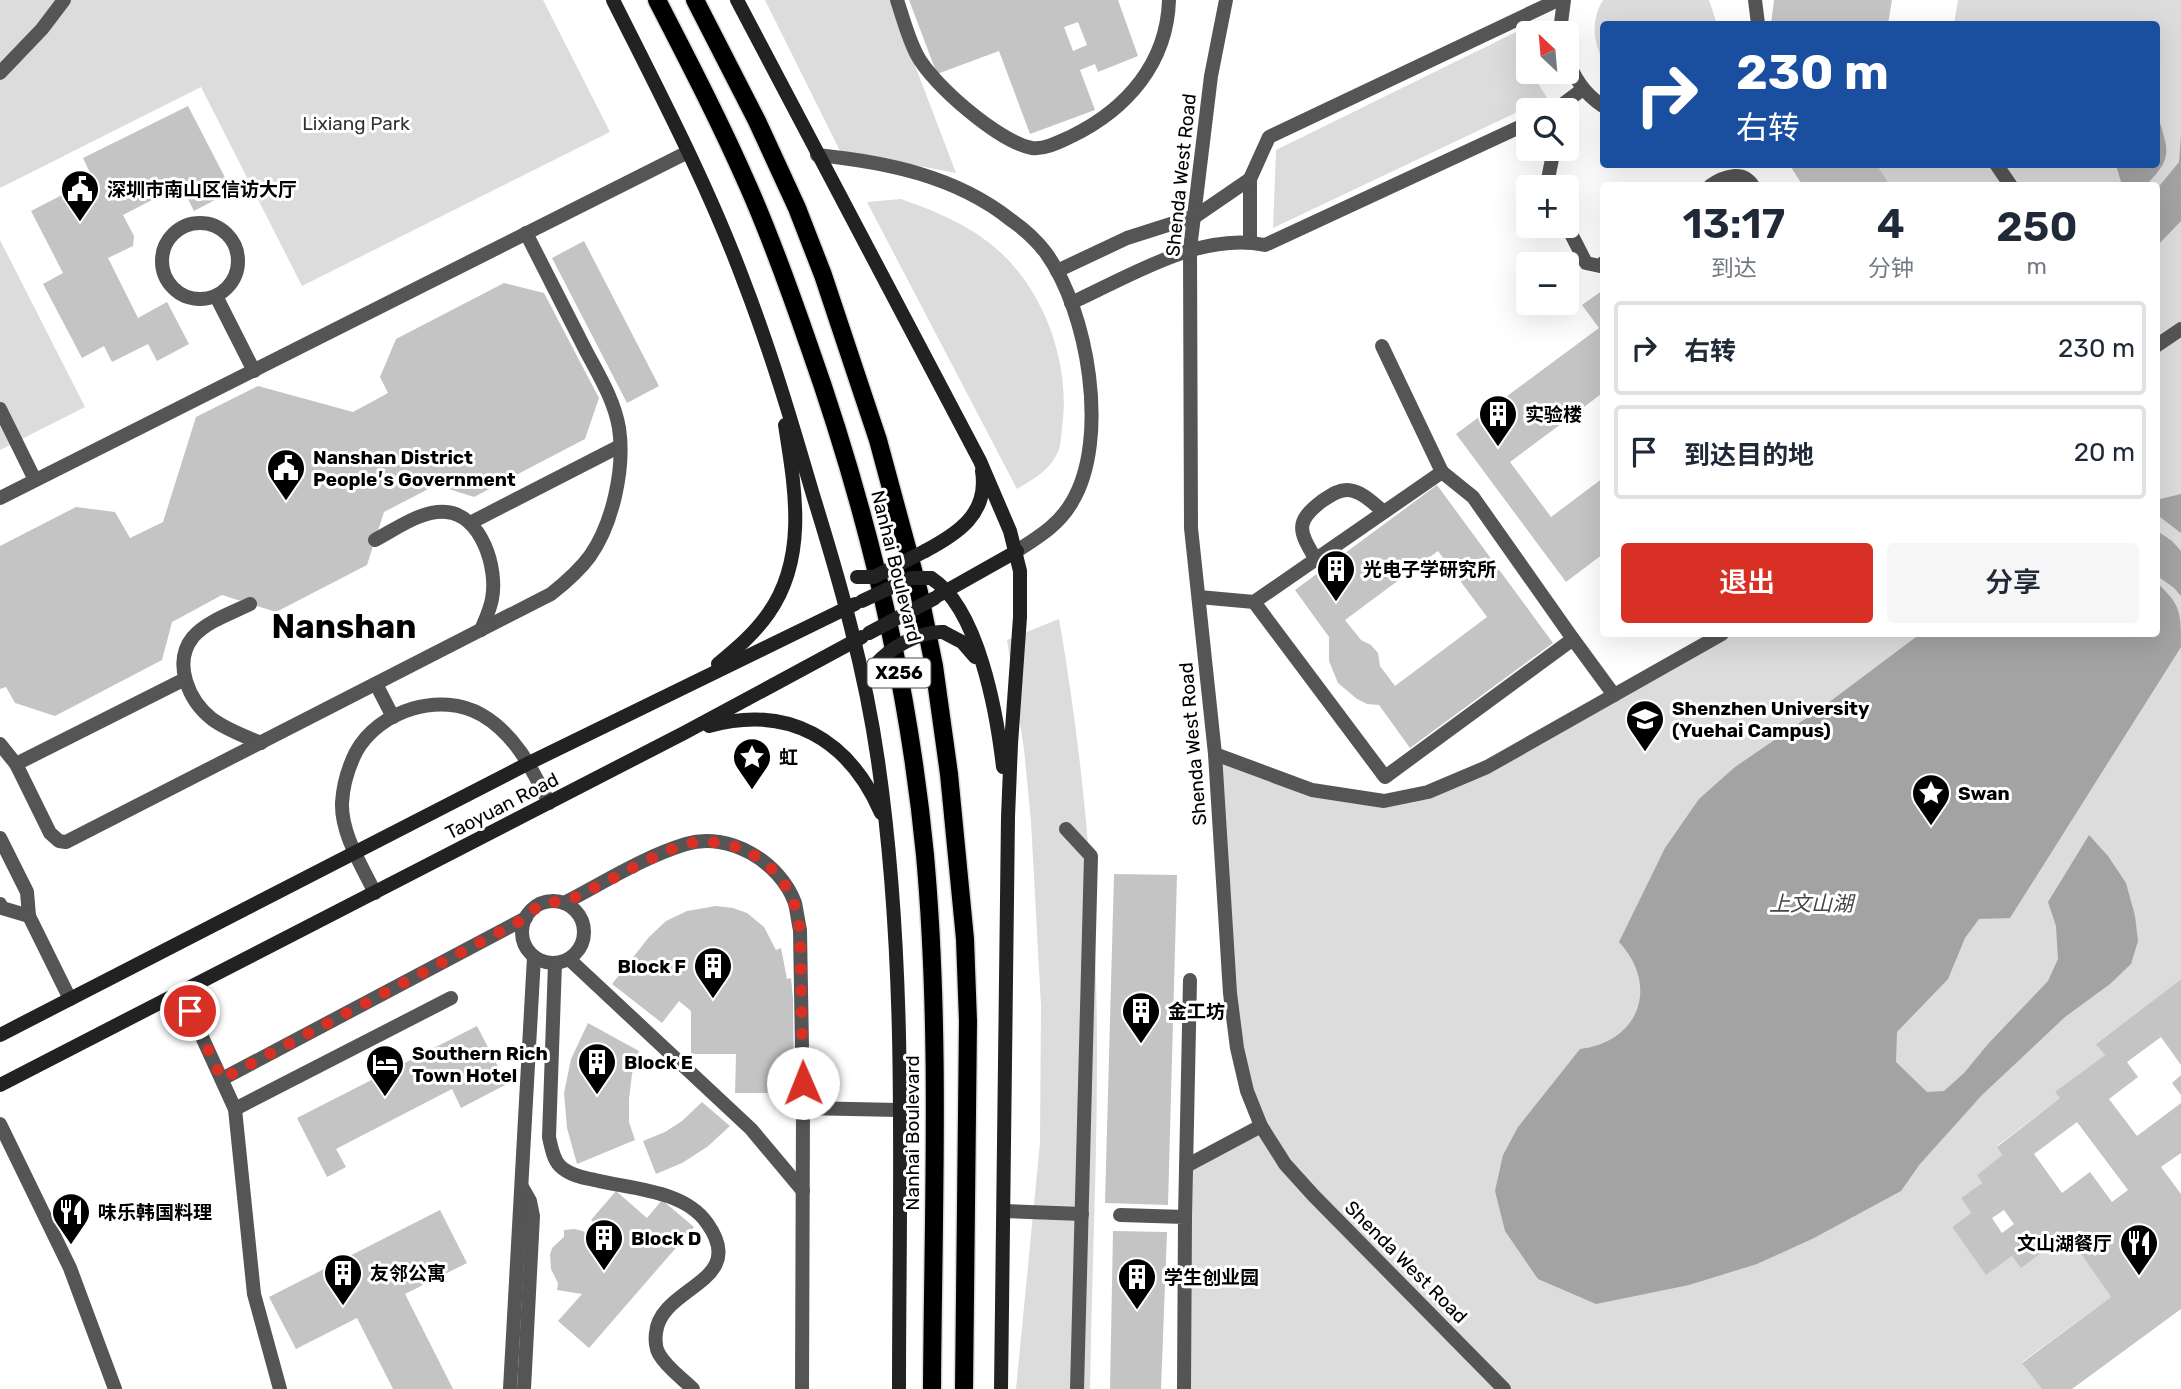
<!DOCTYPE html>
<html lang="zh">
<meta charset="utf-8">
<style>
body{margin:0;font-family:Rubik,"Noto Sans SC",sans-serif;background:#f6f6f7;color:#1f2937;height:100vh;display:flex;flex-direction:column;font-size:26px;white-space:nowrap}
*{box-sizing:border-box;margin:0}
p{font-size:23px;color:#747a83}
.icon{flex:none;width:38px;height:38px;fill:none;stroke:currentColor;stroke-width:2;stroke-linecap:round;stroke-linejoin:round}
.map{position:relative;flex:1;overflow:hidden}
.details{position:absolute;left:1600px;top:182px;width:560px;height:455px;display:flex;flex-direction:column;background:#fff;border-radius:7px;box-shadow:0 7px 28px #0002}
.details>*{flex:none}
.guide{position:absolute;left:1600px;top:21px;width:560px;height:147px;border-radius:7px;box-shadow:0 7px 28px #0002;background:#1a4fa0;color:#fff;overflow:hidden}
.needle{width:46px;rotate:334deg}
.fabs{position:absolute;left:1516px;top:21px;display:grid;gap:14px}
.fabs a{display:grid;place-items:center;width:63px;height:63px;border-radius:7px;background:#fff;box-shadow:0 7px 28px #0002;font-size:35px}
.pin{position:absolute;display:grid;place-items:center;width:60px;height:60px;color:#fff;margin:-30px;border:4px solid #fff;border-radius:50%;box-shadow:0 2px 7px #0007}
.me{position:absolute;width:77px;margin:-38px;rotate:359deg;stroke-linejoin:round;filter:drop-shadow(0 0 5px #0008)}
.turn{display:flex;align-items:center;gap:24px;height:147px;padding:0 21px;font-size:32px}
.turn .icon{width:91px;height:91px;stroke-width:2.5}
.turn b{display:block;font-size:49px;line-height:60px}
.eta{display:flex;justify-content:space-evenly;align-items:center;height:119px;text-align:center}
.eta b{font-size:42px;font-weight:600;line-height:49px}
.primary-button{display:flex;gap:14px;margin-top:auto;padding:14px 21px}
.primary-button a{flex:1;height:80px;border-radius:7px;background:#d93025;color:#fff;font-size:28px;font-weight:600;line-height:80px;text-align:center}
.primary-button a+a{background:#f6f6f7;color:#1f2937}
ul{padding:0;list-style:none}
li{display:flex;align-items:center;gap:21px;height:94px;margin:0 14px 10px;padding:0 7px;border:4px solid #e0e1e3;border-radius:7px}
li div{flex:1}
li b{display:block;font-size:26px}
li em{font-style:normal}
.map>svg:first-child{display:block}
.green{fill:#dcdcdc}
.water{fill:#a3a3a3}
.building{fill:#c4c4c4;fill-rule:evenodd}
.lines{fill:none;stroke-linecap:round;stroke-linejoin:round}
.primary-casing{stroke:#dbdbdb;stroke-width:21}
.service{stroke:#555;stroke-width:14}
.pedestrian{stroke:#555;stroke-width:14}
.minor{stroke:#555;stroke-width:14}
.secondary{stroke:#222;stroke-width:14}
.primary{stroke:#000;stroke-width:18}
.secondary-bridge{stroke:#222;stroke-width:14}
.route{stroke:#d93025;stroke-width:12;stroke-dasharray:0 21.6}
.labels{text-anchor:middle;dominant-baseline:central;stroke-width:6;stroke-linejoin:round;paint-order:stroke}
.shield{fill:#fff;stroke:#4c4c4c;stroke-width:2}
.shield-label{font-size:18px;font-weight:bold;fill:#000}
.park-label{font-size:19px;fill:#333;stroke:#fff}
.street-label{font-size:19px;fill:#000;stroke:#fff}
.poi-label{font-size:19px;font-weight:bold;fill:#000;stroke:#fff;text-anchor:start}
.water-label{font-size:21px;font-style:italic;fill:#444;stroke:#fff}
.town-label{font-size:33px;font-weight:bold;fill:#000;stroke:#fff}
</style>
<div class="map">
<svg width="2181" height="1389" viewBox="0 0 2181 1389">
<rect width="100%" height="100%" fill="#fff"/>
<!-- green -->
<g class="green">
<polygon points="0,0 543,0 610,132 302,286 201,87 0,188"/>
<polygon points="765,0 890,0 956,173 840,151"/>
<path d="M 1603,0 L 1709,0 L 1717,24 L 1603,24 L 1603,61 C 1593,41 1591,19 1603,0 Z"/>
<polygon points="1958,0 2181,0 2181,979 2097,1043 2105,1055 2056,1092 2060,1098 1997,1146 2002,1155 1977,1175 1982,1183 1961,1198 1971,1213 1952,1227 1986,1274 2012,1256 2021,1267 2067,1234 2111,1297 2022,1362 2042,1389 1184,1389 1186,1166 1261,1126 1237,1048 1215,754 1312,790 1384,801 1428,792 1722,634 2156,634 2156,186 1891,185 1876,165 2156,164 2156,24 1954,24"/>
<polygon points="1528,26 1528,72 1534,72 1536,80 1547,98 1273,228 1276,150"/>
<path d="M 901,199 C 938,212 971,226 1000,252 C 1046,294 1071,367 1062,428 C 1061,435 1061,443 1059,449 C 1052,469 1034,479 1017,489 L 867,202 Z"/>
<polygon points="0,240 85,407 0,450"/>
<path d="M 1059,619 C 1078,728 1090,839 1095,950 C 1101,1096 1092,1243 1090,1389 L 1016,1389 L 1040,1143 L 1041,1006 L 1031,822 L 1024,749 L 1007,640 Z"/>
</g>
<!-- water -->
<g class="water">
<path d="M 2156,85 L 2158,88 C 2158,98 2156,106 2158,116 C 2168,151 2174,157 2146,185 L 2122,185 L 2116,165 L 2156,164 Z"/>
<polygon points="2181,135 2181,221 2156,247 2156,190 2179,162"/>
<polygon points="2181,494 2181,533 2156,514 2156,500"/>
<polygon points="2156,530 2172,541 2181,551 2181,596 2174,588 2156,575"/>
<path d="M 2156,582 C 2181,605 2181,611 2181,647 L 2010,918 L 1979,919 L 1965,938 L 1948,979 L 1897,1032 L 1896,1062 L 1927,1092 L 1944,1091 L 1964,1073 L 1988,1044 L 2048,981 L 2058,959 L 2056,926 L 2048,902 L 2089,835 L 2108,856 L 2126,883 L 2135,916 L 2138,941 L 2131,964 L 2110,984 L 2065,1017 L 1982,1095 L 1920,1164 L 1901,1191 L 1814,1238 L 1757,1264 L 1689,1285 L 1596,1304 L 1538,1279 L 1505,1231 L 1495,1191 L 1503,1155 L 1518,1127 L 1580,1049 C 1639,1042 1660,986 1619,942 L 1665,848 L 1699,799 L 1735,767 L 1824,706 L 1920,634 L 2156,634 Z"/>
</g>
<!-- building -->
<g class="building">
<path d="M 909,0 L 1118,0 L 1138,56 L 1098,72 L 1095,64 L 1080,70 L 1095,110 L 1030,134 L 999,51 L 937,74 ZM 1078,22 L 1087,45 L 1073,51 L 1064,27 Z"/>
<polygon points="1774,0 1892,0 1888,24 1771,24"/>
<polygon points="188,106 232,191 194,211 181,185 123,215 134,236 133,246 108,258 138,318 167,302 189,344 157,361 148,344 112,362 104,346 82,358 43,284 63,273 31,211 93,179 83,158"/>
<polygon points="1789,164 1876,164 1891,186 1803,186"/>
<polygon points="584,241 659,386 627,403 552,258"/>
<polygon points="504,283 544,293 599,398 585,439 474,497 436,485 384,512 367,565 276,612 222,595 172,622 162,660 55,716 15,703 6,687 0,689 0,546 76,507 115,512 130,538 163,522 196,417 258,386 353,412 388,393 380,377 396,339"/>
<polygon points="1603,290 1603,399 1600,395 1510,462 1551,517 1603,478 1603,554 1566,582 1456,434 1599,328 1582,305"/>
<path d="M 1437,485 L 1553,643 L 1410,748 L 1379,705 L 1367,704 L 1357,699 L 1338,683 L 1329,661 L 1329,637 L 1295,590 ZM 1438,551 L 1487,617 L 1395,686 L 1380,666 L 1378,653 L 1371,645 L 1361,640 L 1345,620 Z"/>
<polygon points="1114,874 1177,875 1168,1205 1105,1203"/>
<polygon points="716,906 733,908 747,913 764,927 776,950 781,948 787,979 791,978 793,998 794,1093 735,1093 736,1054 691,1054 691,1011 679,1001 662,1023 612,984 649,937 666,921 687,911"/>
<path d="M 2181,979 L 2181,1065 L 2161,1037 L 2127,1062 L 2138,1077 L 2109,1099 L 2137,1136 L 2181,1103 L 2181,1153 L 2161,1167 L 2181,1194 L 2181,1309 L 2072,1389 L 2042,1389 L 2022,1363 L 2111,1297 L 2067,1234 L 2021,1268 L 2012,1256 L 1986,1275 L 1952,1227 L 1971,1213 L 1961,1198 L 1982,1183 L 1977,1175 L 2002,1155 L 1997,1147 L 2060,1098 L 2055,1092 L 2105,1055 L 2096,1044 ZM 2077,1122 L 2128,1190 L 2112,1202 L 2090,1172 L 2062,1193 L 2034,1154 ZM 2004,1210 L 2014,1224 L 2002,1233 L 1992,1218 Z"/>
<polygon points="588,1023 639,1051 632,1074 629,1099 629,1122 635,1140 577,1164 567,1128 564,1093 571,1059"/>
<polygon points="477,1026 507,1084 461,1108 452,1089 336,1149 346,1167 327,1177 297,1118"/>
<polygon points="2181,1075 2181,1095 2172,1083"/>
<polygon points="702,1102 730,1126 707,1147 682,1163 656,1174 643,1141 665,1132 682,1121"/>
<polygon points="616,1191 647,1218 662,1200 694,1227 589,1348 558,1321 582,1294 557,1290 558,1283 551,1269 550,1255 552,1248 564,1237 564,1230 574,1229 583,1231 597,1244 606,1233 591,1220"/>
<polygon points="440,1210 467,1263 405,1294 453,1389 393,1389 357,1318 296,1349 269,1297"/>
<polygon points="1113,1231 1167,1232 1161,1389 1110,1389"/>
</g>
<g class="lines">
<defs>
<g id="primary">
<path d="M 657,0 C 689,62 721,124 749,188 C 771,238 790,291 808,343 C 867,509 908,679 925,855 C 941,1032 933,1212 932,1389"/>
<polyline points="695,0 757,121 797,208 823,275 878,440 919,592 934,666 949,774 965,939 968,1021 964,1389"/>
</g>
</defs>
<!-- primary casing -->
<use href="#primary" class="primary-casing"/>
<!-- service -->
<g class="service">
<path d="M 897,0 C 903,18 908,38 917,55 C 932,84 999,142 1032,148 C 1045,150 1061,141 1072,136 C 1127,109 1167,63 1169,0"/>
<polyline points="0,73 42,29 64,0"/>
<polyline points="1996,164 2011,186"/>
<path d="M 1710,186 C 1724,176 1743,170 1753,186"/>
<polyline points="1549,187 1547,184 1554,149"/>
<circle cx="200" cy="261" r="38"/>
<polyline points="1566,224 1586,263 1600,266 1603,263"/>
<polyline points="1250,242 1250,179"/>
<polyline points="216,296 254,371"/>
<polyline points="1382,346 1442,472"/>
<polyline points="0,409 35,480"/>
<polyline points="0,498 688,152"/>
<polyline points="470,523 620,446"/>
<path d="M 375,540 C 396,529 421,510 446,512 C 482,515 498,569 492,599 C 490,610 485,620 481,630"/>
<path d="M 1316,560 C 1300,532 1293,523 1322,501 C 1330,496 1337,490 1347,490 C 1361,490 1374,504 1384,512"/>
<polyline points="1199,597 1254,602 1442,472 1473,497 1573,639 1385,777 1254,602"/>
<path d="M 250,604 C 232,613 207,621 193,637 C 172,663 189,701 212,719 C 227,730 244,736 261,743"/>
<polyline points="1573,639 1614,695"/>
<polyline points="376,684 393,717"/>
<path d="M 0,744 L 16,764 L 50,833 L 59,841 L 66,842 L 551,594 C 565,583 579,571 590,556 C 613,523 625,468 619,428 C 614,399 598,374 585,349 C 565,310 546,272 526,233"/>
<polyline points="16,764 185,679"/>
<polyline points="1066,829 1091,856 1077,1389"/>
<polyline points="0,838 27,892 29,916 70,999"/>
<circle cx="553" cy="932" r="31"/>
<path d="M 564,903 C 603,883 643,857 686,844 C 729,831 780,862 795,903 C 797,912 798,921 800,930 L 803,1108"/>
<polyline points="0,904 2,908 29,916"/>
<polyline points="569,959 751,1129 803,1191"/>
<polyline points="222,1079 526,918"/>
<polyline points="235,1109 451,998"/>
<polyline points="0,1124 70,1268 115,1389"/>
<polyline points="1186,1166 1261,1126"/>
<polyline points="522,1187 530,1201 533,1216 524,1389"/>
<polyline points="1004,1211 1082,1214"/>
<polyline points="1120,1215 1185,1217 1184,1389"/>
<polyline points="1185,1217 1190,980"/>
<polyline points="510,1389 534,957"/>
</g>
<!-- pedestrian -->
<path class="pedestrian" d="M 555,963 L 549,1137 C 551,1146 553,1159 560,1166 C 569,1175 583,1178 595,1180 C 631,1189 684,1190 707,1223 C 750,1283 660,1286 656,1333 C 655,1340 656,1349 659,1354 C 667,1368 682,1378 693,1389"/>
<!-- minor -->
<g class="minor">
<polyline points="1226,0 1211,76 1190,249 1191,528 1215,754 1230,993 1237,1048 1247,1091 1261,1126 1285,1164 1313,1195 1504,1389"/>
<polyline points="1755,0 1758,24"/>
<polyline points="1562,33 1561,23 1564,0"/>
<path d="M 1566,57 C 1574,77 1584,94 1603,106"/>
<polyline points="1555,110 1583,89"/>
<path d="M 817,155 C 886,162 956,176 1011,220 C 1024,229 1037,241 1046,253 C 1088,311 1110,439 1072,502 C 1059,525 1038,537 1017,551"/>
<polyline points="1057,271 1127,238 1196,216 1250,179 1269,137 1558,0"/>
<path d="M 1071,303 C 1129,277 1200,231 1265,245 L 1528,123"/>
<polyline points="2156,346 2181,329"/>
<polyline points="1215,754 1312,790 1384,801 1428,792 1487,767 1722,634"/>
<path d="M 375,893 C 362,866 341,834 342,803 C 343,785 348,768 356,752 C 379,710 441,691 482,715 C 516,735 532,769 549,803"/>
<polyline points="181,991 235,1109 254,1294 280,1389"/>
<polyline points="802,1389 803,1108 899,1110"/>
</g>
<!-- secondary -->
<g class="secondary">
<path d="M 613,0 C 659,92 708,185 744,282 C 771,352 792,423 813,495 C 840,582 865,670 878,761 C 908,968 899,1180 899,1389"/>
<polyline points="737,0 980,461 1010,531 1020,571 1020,617 1011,744 1008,817 1001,1389"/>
<path d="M 925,551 C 957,534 989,514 982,471"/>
<path d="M 931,578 C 979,608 997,715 1003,767"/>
<polyline points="939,595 1017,551"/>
<polyline points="943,632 962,642 975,657"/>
<path d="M 718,664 C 736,649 754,634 768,614 C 808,558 795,488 785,425"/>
<path d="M 709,726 C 788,704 849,739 881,813"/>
<polyline points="0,1035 529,763 855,604"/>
<polyline points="0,1085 684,733 862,637"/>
</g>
<!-- primary -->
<use href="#primary" class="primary"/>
<!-- secondary-bridge -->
<g class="secondary-bridge">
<polyline points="857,577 874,577 925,551"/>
<polyline points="862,601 911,578 931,578"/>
<polyline points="869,633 935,598"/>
<path d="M 875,665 C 890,648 919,631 943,632"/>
</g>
</g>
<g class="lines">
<!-- route -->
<path class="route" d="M 190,1011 L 222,1079 L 526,918 C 537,904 547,900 564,903 L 664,852 L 689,843 L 713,842 L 734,846 L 751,853 L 767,864 L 783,881 L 794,903 L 800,930 L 803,1083"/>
</g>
<!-- icons -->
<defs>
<symbol id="civic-pin" viewBox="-11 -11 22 30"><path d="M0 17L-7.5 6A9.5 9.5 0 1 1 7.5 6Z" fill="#000" stroke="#fff"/><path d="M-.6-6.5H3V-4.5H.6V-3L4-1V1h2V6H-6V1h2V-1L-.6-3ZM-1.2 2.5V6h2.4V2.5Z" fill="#fff"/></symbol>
<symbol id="building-pin" viewBox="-11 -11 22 30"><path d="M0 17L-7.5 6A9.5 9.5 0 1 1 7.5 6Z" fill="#000" stroke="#fff"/><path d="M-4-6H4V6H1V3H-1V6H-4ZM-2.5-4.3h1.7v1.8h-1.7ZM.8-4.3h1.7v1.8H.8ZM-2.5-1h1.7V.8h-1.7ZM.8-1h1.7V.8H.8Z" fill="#fff"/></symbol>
<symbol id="university-pin" viewBox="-11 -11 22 30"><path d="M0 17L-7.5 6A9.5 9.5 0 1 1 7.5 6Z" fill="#000" stroke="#fff"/><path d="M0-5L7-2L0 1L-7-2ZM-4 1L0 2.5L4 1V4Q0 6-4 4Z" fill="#fff"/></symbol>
<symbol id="sight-pin" viewBox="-11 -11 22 30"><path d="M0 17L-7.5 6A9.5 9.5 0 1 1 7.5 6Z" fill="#000" stroke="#fff"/><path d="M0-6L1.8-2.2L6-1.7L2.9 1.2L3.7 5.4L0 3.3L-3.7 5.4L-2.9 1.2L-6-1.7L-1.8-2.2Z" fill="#fff"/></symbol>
<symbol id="hotel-pin" viewBox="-11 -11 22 30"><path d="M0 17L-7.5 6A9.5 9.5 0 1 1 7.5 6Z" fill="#000" stroke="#fff"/><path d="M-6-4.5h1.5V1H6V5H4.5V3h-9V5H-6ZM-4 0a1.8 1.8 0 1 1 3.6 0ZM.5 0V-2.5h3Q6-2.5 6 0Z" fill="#fff"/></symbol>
<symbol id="restaurant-pin" viewBox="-11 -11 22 30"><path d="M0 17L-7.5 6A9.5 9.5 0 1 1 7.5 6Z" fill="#000" stroke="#fff"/><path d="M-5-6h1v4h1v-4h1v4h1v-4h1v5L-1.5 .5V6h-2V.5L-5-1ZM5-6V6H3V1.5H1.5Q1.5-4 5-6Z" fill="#fff"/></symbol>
</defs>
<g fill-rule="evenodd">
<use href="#civic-pin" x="58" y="167" width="44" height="60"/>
<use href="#building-pin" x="1476" y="392" width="44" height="60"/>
<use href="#civic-pin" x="264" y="446" width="44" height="60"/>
<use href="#building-pin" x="1314" y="547" width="44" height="60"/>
<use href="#university-pin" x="1623" y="697" width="44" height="60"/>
<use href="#sight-pin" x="730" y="735" width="44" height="60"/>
<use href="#sight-pin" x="1909" y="771" width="44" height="60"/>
<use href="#building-pin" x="691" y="944" width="44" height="60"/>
<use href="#building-pin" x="1119" y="989" width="44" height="60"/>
<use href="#building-pin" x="575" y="1040" width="44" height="60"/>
<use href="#hotel-pin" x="363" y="1042" width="44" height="60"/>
<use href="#restaurant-pin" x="49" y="1190" width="44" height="60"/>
<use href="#building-pin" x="582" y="1216" width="44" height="60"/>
<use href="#restaurant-pin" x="2117" y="1221" width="44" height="60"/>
<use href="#building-pin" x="321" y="1251" width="44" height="60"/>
<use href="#building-pin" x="1115" y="1255" width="44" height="60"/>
</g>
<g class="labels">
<!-- shield labels -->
<rect class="shield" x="867.5" y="658.5" width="63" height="29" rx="5"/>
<g class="shield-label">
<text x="899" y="673">X256</text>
</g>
<!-- park labels -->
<g class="park-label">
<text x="356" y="123">Lixiang Park</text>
</g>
<!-- street labels -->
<g class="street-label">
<text transform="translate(1181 175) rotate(-84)">Shenda West Road</text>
<text transform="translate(896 566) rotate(76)">Nanhai Boulevard</text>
<text transform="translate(1193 744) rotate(-95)">Shenda West Road</text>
<text transform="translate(502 806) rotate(-27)">Taoyuan Road</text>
<text transform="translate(912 1133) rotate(-90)">Nanhai Boulevard</text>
<text transform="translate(1406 1262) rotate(45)">Shenda West Road</text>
</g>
<!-- poi labels -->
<g class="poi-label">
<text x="107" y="189">深圳市南山区信访大厅</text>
<text x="1525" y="414">实验楼</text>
<text x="313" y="457">Nanshan District<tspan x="313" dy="22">People′s Government</tspan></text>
<text x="1363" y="569">光电子学研究所</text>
<text x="1672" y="708">Shenzhen University<tspan x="1672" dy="22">(Yuehai Campus)</tspan></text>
<text x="779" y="757">虹</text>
<text x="1958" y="793">Swan</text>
<text x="686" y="966" text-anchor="end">Block F</text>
<text x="1168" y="1011">金工坊</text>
<text x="412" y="1053">Southern Rich<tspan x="412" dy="22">Town Hotel</tspan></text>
<text x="624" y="1062">Block E</text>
<text x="98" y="1212">味乐韩国料理</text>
<text x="631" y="1238">Block D</text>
<text x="2112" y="1243" text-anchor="end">文山湖餐厅</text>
<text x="370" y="1273">友邻公寓</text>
<text x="1164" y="1277">学生创业园</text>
</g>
<!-- water labels -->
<g class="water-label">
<text x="1811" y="903">上文山湖</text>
</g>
<!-- town labels -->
<g class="town-label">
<text x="344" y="626">Nanshan</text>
</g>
</g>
</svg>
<div class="fabs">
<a><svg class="needle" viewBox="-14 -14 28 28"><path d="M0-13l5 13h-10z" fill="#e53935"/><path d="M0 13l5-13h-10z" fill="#747a83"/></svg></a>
<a><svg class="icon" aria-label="search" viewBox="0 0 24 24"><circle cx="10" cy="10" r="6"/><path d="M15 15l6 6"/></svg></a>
<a>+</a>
<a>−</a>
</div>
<div class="pin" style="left:190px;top:1011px;background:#d93025"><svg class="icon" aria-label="arrive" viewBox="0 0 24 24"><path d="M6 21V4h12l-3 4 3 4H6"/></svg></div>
<svg class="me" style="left:803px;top:1083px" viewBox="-20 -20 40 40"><circle r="19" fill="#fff"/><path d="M0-13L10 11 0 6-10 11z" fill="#d93025"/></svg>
<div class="guide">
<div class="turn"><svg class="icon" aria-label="right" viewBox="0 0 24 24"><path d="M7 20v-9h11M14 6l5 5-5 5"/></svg><div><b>230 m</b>右转</div></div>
</div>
<section class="details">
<div class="eta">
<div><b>13:17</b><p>到达</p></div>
<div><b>4</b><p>分钟</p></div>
<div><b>250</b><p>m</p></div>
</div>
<ul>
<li><svg class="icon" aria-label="right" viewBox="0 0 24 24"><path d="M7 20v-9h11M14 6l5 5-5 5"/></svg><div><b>右转</b></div><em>230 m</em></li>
<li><svg class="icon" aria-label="arrive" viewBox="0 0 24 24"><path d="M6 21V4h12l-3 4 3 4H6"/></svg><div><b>到达目的地</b></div><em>20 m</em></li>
</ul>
<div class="primary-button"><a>退出</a><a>分享</a></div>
</section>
</div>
